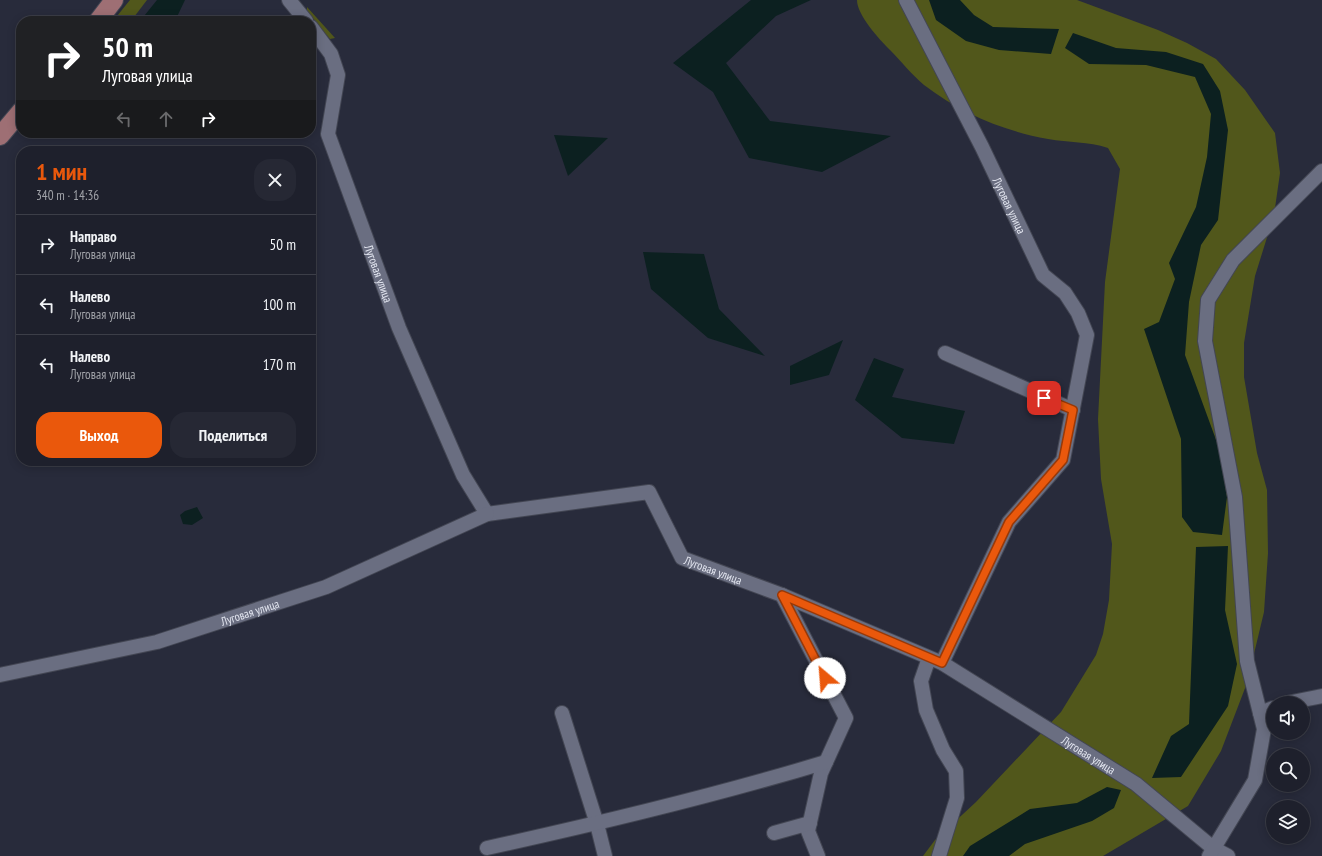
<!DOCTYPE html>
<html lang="ru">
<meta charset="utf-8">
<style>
body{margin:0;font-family:"PT Sans Narrow",sans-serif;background:#262834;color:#f1f3f6;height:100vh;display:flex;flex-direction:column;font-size:15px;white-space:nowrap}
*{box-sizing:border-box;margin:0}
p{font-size:13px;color:#a1a3a9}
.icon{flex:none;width:22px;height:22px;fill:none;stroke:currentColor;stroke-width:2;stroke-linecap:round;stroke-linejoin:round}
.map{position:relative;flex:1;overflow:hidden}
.details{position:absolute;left:16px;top:146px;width:300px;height:320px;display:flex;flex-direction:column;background:#1e202c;border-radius:16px;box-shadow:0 2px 10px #0003,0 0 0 1px #3c3e48}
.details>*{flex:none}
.banner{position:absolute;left:16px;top:16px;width:300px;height:122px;border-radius:16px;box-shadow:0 2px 10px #0003,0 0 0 1px #3c3e48;background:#202124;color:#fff;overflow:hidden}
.buttons{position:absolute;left:1266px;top:696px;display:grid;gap:8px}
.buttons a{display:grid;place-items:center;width:44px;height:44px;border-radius:50%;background:#1e202c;box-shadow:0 2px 10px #0003,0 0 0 1px #3c3e48;font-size:20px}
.pin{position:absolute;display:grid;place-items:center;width:34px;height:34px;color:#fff;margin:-17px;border-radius:8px;box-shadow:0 2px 6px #0006}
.me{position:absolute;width:44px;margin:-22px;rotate:333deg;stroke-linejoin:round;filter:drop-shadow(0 0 3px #0008)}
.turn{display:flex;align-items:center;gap:14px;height:84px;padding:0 20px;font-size:18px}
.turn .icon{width:52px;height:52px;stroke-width:2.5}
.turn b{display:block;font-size:28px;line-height:34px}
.lanes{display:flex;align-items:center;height:38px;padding:0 20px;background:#0003;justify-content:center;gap:20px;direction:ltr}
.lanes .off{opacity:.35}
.round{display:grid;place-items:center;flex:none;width:42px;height:42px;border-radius:16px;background:#262834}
.head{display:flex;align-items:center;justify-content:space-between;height:68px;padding:0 20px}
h1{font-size:24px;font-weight:800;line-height:30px;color:#ea580c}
.cta{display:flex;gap:8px;margin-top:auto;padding:8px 20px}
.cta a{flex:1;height:46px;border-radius:16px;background:#ea580c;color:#fff;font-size:16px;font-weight:800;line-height:46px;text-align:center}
.cta a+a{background:#262834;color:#f1f3f6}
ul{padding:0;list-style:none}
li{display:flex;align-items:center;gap:12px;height:60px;padding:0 20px;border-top:1px solid #3c3e48}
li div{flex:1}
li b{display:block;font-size:15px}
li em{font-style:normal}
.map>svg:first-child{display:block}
.green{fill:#51571b}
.water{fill:#0c2020}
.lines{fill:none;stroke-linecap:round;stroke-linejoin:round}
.minor-casing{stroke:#434653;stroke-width:16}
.major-casing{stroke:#434653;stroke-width:20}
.minor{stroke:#6a6e81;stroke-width:14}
.major{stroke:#9e6f74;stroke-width:18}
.route-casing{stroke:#983908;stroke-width:10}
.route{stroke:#ea580c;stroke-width:7}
.labels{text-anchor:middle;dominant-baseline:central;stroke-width:4;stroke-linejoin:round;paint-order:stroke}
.street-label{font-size:12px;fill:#e3e6f0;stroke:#282b3b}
</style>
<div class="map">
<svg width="1322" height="856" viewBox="0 0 1322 856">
<rect width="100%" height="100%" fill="#282b3b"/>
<!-- green -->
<g class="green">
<polygon points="130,0 147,0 131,21 113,21"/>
<path d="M 857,0 L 1077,0 L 1158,30 L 1187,43 L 1216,59 L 1245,90 L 1275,133 L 1280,173 L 1274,215 L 1255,276 L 1244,343 L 1244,377 L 1257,453 L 1267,490 L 1268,553 L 1264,612 L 1247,683 L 1221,751 L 1188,806 L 1103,856 L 923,856 L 935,840 L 976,802 L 1061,712 L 1096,655 L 1103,634 L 1109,600 L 1112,544 L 1101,479 L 1098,419 L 1105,282 L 1120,169 L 1108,148 C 1088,141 1069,143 1048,139 C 1001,130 962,114 924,85 C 912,75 901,61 890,50 C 879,39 857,15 857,0 Z"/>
<polygon points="307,7 335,38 330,39 307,11"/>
</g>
<!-- water -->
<g class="water">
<polygon points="157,0 185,0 175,21 140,21"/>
<polygon points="751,0 811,0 776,16 726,63 770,121 891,136 822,172 749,158 713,92 673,63"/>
<polygon points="929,0 960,0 974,15 993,27 1059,29 1051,54 999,50 966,41 936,20"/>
<polygon points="1073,33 1116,48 1166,52 1203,64 1220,91 1228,130 1218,220 1201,245 1189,302 1185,355 1219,448 1227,497 1222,535 1193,532 1182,517 1181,439 1144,329 1159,322 1175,279 1169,263 1196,207 1207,157 1211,114 1195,77 1146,65 1089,64 1065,48"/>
<polygon points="554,135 608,138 568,176"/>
<polygon points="643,252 704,254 719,309 765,356 708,338 651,289"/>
<polygon points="843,340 829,375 790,385 790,366"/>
<polygon points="874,358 904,369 892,397 965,411 954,444 902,438 855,400"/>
<polygon points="197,507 203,518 192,525 183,524 180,515 185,511"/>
<polygon points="1228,546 1225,610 1237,664 1228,706 1181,777 1152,778 1171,736 1189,724 1196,547"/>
<polygon points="1107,787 1121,790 1114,808 1092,821 1025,844 1009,856 963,856 970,846 1030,809 1077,803"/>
</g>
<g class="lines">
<defs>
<g id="minor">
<polyline points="289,0 306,21"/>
<path id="s1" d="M 906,0 L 982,147 L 1043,275 L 1065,293 L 1078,313 L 1087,335 L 1063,460 L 1009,522 L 942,663"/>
<path id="s2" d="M 311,27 L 331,54 L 338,75 L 328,134 L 399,328 L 463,475 L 487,514 L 649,492 L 682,558 L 782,595 L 942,663 L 1136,784 L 1213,848 L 1228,856"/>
<polyline points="945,353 1073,410"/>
<polyline points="782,595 846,718 821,773 808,831 818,856"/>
<polyline points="929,658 921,681 926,710 943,750 956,771 957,798 939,856"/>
<path id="s3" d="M 0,675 L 157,642 L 326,587 L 487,514"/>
<polyline points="1287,703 1322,696"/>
<polyline points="562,713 597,824 605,856"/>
<polyline points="1260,713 1273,708"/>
<polyline points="774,833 810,823"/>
<path d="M 487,848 C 601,823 714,796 826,762"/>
<polyline points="1209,856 1255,780 1264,729 1247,661 1235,497 1205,341 1208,300 1233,260 1322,171"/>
</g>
<g id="major">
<polyline points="98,21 114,0"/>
<polyline points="0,136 21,111"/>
</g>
</defs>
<!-- minor casing -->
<use href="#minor" class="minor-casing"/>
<!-- major casing -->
<use href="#major" class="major-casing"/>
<!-- minor -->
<use href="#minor" class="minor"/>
<!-- major -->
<use href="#major" class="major"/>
</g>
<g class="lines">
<defs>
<polyline id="route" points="825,678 782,595 942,663 1009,522 1063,460 1073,410 1044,398"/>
</defs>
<!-- route casing -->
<use href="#route" class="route-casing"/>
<!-- route -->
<use href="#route" class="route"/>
</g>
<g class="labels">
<!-- street labels -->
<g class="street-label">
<text stroke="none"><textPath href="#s1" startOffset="230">Луговая улица</textPath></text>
<text stroke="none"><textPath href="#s2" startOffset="264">Луговая улица</textPath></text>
<text stroke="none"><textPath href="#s2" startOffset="799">Луговая улица</textPath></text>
<text stroke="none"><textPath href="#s3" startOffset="258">Луговая улица</textPath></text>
<text stroke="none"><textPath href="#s2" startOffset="1219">Луговая улица</textPath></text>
</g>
</g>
</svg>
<div class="buttons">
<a><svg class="icon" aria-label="sound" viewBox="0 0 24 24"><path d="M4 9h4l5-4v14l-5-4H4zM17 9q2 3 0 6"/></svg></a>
<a><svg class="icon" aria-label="search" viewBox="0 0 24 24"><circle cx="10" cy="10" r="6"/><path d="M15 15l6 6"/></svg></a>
<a><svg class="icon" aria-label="layers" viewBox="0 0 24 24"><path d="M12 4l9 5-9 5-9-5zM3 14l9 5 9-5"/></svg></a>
</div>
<div class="pin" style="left:1044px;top:398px;background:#d93025"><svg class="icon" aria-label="arrive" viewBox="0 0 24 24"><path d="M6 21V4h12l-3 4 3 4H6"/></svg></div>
<svg class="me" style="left:825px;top:678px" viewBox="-20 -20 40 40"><circle r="19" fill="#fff"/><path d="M0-13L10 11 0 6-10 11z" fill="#ea580c"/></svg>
<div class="banner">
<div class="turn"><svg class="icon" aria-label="right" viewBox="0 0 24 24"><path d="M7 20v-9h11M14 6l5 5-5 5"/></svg><div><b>50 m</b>Луговая улица</div></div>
<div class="lanes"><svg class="icon off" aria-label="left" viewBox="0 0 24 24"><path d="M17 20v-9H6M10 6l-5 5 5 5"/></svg><svg class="icon off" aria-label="ahead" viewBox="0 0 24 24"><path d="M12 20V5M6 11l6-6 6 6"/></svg><svg class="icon" aria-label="right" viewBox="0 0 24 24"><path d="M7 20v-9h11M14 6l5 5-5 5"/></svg></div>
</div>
<section class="details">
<div class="head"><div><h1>1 мин</h1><p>340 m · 14:36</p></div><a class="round"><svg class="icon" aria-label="close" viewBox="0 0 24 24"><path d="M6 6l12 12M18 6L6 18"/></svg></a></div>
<ul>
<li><svg class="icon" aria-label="right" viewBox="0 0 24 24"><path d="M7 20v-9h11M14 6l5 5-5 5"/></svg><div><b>Направо</b><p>Луговая улица</p></div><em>50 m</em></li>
<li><svg class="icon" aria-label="left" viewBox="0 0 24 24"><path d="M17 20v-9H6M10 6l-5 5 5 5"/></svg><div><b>Налево</b><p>Луговая улица</p></div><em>100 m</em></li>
<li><svg class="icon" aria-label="left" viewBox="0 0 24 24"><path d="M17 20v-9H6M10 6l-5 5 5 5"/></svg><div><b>Налево</b><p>Луговая улица</p></div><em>170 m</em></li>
</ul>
<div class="cta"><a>Выход</a><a>Поделиться</a></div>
</section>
</div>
